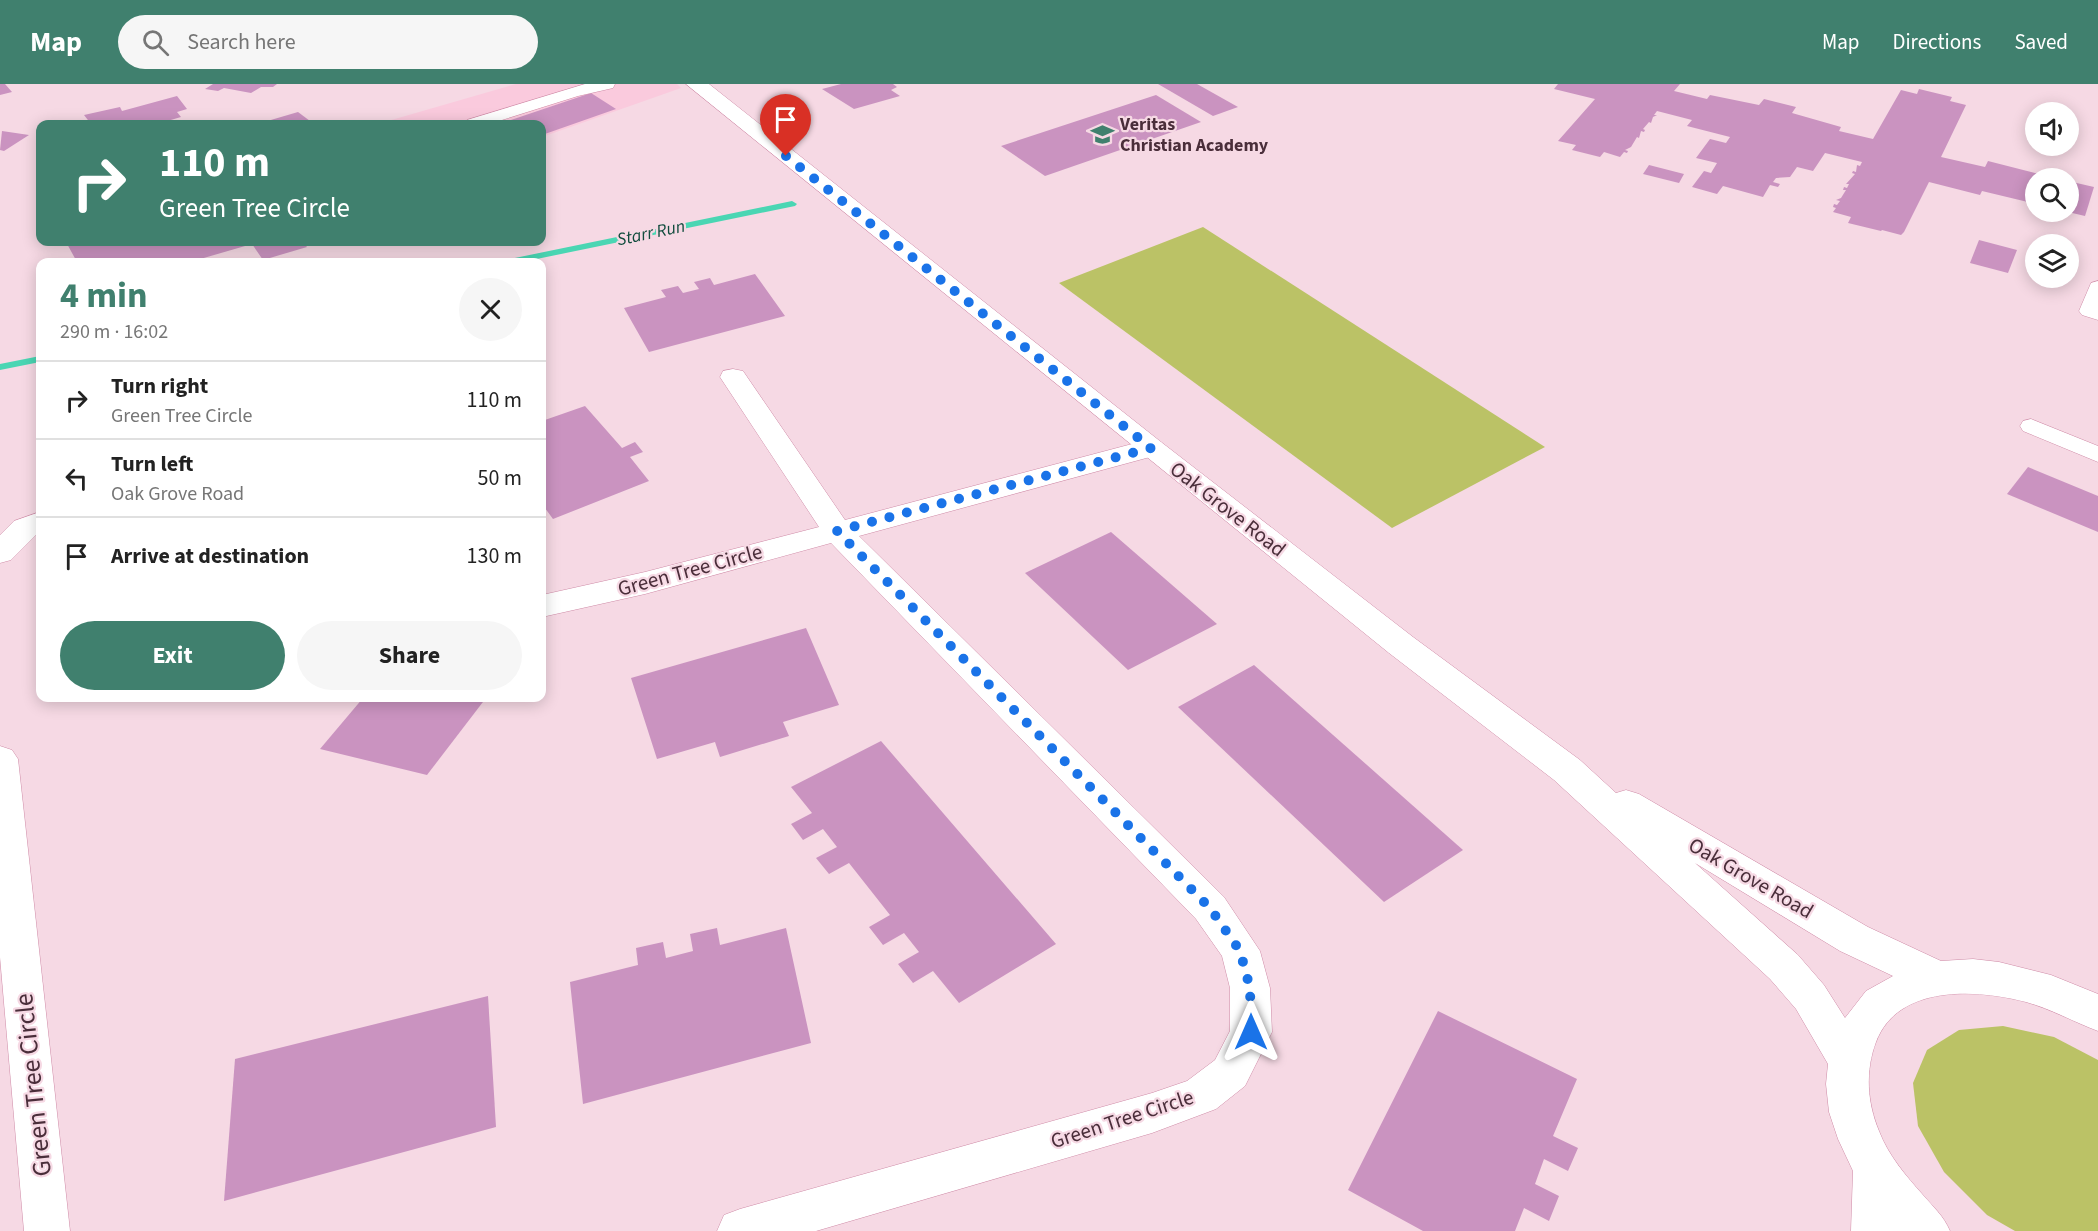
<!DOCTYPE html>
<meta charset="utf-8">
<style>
body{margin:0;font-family:"Source Sans 3",sans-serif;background:#f6f6f6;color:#222;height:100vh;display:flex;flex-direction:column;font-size:22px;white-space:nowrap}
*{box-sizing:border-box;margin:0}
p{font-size:20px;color:#767676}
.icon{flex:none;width:33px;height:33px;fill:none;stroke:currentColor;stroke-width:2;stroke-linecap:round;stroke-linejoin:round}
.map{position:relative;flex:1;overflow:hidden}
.panel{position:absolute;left:36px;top:174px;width:510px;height:444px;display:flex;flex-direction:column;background:#fff;border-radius:12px;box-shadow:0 3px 15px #0003}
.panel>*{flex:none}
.top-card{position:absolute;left:36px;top:36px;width:510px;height:126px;border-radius:12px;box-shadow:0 3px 15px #0003;background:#40806e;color:#fff;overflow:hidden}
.tools{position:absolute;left:2025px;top:18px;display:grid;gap:12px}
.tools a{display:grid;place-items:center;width:54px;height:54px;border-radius:50%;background:#fff;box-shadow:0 3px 15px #0003;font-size:30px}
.pin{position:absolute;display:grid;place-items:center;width:51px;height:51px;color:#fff;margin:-62px -26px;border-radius:50% 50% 50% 0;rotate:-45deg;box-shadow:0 0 6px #0007}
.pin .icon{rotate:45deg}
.me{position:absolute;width:66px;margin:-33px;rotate:0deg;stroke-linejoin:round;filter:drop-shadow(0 0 4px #0008)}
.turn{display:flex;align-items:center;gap:21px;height:126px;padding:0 24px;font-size:27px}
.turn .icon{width:78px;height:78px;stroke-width:2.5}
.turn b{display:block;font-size:42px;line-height:51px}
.round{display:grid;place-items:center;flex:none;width:63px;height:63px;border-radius:32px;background:#f6f6f6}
.overview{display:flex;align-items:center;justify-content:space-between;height:102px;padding:0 24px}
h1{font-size:36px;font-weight:700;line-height:45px;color:#40806e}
.action{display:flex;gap:12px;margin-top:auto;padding:12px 24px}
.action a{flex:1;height:69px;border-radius:36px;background:#40806e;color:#fff;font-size:24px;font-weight:700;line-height:69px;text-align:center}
.action a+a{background:#f6f6f6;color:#222}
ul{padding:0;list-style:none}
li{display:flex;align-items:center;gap:18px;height:78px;padding:0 24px;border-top:2px solid #e0e0e0}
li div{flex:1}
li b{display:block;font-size:22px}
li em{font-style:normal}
header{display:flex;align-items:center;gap:36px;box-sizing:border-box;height:84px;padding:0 30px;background:#40806e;color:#fff}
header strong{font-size:28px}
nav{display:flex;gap:33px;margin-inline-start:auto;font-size:21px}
.search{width:420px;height:54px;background:#f6f6f6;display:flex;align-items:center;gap:15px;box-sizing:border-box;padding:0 21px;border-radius:33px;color:#767676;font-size:22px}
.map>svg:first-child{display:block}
.built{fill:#facadd}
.green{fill:#bbc266}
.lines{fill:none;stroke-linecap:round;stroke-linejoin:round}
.stream{fill:#4ad6b3;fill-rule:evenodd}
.building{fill:#ca93c0}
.service-casing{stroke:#cf8ba7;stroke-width:1}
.minor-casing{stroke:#cf8ba7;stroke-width:1}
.tertiary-casing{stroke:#cf8ba7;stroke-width:1}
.service{fill:#fff;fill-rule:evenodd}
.minor{fill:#fff;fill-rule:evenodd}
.tertiary{fill:#fff;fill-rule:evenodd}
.route{stroke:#1a73e8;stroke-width:10;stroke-dasharray:0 18}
.labels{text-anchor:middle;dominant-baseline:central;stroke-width:4.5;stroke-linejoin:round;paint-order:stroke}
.far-poi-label{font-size:18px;font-weight:bold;fill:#4a2e3a;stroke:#f6d9e4;text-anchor:start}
.far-water-label{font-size:18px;font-style:italic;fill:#0f4b3c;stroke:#f6d9e4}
.street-label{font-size:21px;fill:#4a2e3a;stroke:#f6d9e4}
.near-street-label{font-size:26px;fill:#4a2e3a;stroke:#f6d9e4}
</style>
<header>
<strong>Map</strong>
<div class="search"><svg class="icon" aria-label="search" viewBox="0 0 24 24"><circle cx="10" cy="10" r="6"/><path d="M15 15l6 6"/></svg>Search here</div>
<nav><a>Map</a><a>Directions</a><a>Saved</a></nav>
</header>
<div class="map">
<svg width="2098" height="1147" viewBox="0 0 2098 1147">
<rect width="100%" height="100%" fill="#f6d9e4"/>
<!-- built -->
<polygon class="built" points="516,0 677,0 681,4 542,53 542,40 392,40 388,37"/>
<!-- green -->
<g class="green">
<polygon points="1203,143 1545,363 1392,444 1059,199"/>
<polygon points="2003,942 2054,953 2098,976 2098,1147 2015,1147 1987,1131 1944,1088 1918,1042 1913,999 1927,966 1959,946"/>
</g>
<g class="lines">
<!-- stream -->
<g class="stream">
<polygon points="792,117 797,120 795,122 522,178 505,178 510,175"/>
<polygon points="40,272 40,278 0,286 0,280"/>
</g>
</g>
<!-- building -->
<g class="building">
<polygon points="0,0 5,0 12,8 0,11"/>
<polygon points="213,0 277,0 273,3 261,3 251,9 224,4 218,7 205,5"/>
<polygon points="841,0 893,0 897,3 891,6 900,12 854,25 822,5"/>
<polygon points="1158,0 1197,0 1238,23 1213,32"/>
<polygon points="1558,0 1680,0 1674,7 1707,15 1710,11 1759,21 1764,15 1796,23 1792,29 1841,43 1839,47 1873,55 1901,6 1917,10 1919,5 1952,13 1950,17 1966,21 1941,73 1985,83 1988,77 2055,94 2036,94 2036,120 1982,107 1980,111 1929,98 1904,148 1901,151 1882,146 1881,147 1848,139 1851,133 1833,128 1836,124 1833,123 1834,120 1837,121 1840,117 1836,116 1841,114 1846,106 1843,106 1844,103 1847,104 1849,100 1846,100 1855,90 1852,89 1853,87 1856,88 1857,81 1860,82 1862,78 1825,69 1813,87 1797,83 1790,93 1776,94 1773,98 1780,100 1778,103 1770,101 1763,113 1723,102 1717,110 1692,103 1704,87 1711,89 1717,79 1696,74 1710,55 1726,59 1730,53 1687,42 1692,36 1657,27 1654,31 1657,31 1653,33 1651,39 1649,38 1643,45 1645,46 1644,48 1641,47 1639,54 1637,53 1631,63 1625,66 1628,67 1627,69 1624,68 1620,73 1604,68 1600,73 1572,66 1576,61 1558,57 1595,15 1554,5"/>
<polygon points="591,9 616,25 542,51 542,40 499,40"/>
<polygon points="1156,11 1201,38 1045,92 1001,62"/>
<polygon points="177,12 187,25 177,28 181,33 157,40 91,40 84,31 120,23 122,27"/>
<polygon points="298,28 314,40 267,40 264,38"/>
<polygon points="2,47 29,51 4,67 0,66"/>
<polygon points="1649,81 1684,90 1679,99 1643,90"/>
<polygon points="2068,97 2094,103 2085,132 2068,128"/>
<polygon points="1979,156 2017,166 2008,189 1970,179"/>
<polygon points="66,158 303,158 307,163 263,176 252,160 190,178 77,178"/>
<polygon points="755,190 785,232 649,268 624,224 666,213 661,206 678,202 683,209 699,205 694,198 710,194 714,201"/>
<polygon points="585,322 622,364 635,358 643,368 630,373 649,397 553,435 542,420 542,337"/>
<polygon points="2028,383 2098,412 2098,448 2007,410"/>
<polygon points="1111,448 1217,540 1128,586 1025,489"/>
<polygon points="806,544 839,621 783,638 789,652 720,673 715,658 657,675 631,594"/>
<polygon points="1254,581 1463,766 1384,818 1178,623"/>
<polygon points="363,614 486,614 427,691 320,665"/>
<polygon points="881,657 1056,860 959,919 933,887 913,899 898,880 919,868 904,849 883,861 869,843 890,831 849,779 829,790 816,774 837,763 823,745 803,756 791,740 812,729 791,703"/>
<polygon points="717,844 720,861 786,844 811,959 583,1020 570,898 638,881 636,864 663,858 666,874 693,867 690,850"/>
<polygon points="488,912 496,1043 224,1117 235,975"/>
<polygon points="1438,927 1577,995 1553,1052 1578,1064 1568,1087 1544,1075 1535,1100 1559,1112 1549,1137 1524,1124 1515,1147 1423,1147 1348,1106"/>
</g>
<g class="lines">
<defs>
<g id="service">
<polygon points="585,0 615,0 613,4 578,12 489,40 464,40 467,36"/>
<polygon points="2098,197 2098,236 2082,231 2079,227 2091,199"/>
<polygon points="2031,335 2098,362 2098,378 2023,347 2020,342 2023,337"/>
</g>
<g id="minor">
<polygon points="733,285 743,287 845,436 1151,355 1161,358 1165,364 1161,370 859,452 1224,813 1260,867 1270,904 1272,948 1245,1002 1216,1025 1152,1049 816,1147 717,1147 724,1131 740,1125 1152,1009 1187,997 1215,976 1230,947 1230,904 1222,872 1196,835 831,459 645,510 542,533 542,511 645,488 819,443 720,293 723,287"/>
<polygon points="40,428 40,449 36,451 11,476 0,479 0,451 14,437"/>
<polygon points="0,662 12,666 18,675 70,1147 24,1147 0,873"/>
</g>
<path id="tertiary" d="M 686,0 L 709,0 L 1161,358 L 1413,553 L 1580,676 L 1616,709 L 1626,706 L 1639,710 L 1868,843 L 1941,877 L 1973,875 L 1999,878 L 2051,891 L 2098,910 L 2098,947 C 2074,938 2051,925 2026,918 C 1977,905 1898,900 1876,958 C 1865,987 1867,1018 1879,1047 C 1888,1071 1906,1092 1923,1111 C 1934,1124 1943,1131 1950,1147 L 1851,1147 L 1853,1087 L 1838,1055 L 1829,1028 L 1826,1000 L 1828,980 L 1796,925 L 1770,895 L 1554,696 L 1389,569 ZM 1695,779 L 1840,867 L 1893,892 L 1866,907 L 1845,934 L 1824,901 L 1798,871 Z"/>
</defs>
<!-- service casing -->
<use href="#service" class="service-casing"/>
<!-- minor casing -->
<use href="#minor" class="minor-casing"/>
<!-- tertiary casing -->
<use href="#tertiary" class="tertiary-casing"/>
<!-- service -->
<use href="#service" class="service"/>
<!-- minor -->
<use href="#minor" class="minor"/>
<!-- tertiary -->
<use href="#tertiary" class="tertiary"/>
</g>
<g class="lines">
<!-- route -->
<polyline class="route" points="786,72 1151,364 837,447 1210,824 1240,867 1250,904 1251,948"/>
</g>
<!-- icons -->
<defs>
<symbol id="school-bare" viewBox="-9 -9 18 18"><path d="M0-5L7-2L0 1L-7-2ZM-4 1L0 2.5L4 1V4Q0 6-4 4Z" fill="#40806e" stroke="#f6d9e4" stroke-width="2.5" paint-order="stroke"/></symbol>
</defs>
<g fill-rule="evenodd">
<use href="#school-bare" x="1086" y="34" width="33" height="33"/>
</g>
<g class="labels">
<!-- far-poi labels -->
<g class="far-poi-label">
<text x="1120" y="40">Veritas<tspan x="1120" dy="21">Christian Academy</tspan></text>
</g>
<!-- far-water labels -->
<g class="far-water-label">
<text transform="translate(651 149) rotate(-12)">Starr Run</text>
</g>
<!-- street labels -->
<g class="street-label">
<text transform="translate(1228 425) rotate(38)">Oak Grove Road</text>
<text transform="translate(690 486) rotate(-15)">Green Tree Circle</text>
<text transform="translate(1751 794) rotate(30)">Oak Grove Road</text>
<text transform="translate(1122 1035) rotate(-18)">Green Tree Circle</text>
</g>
<!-- near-street labels -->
<g class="near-street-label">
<text transform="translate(33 1001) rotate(-96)">Green Tree Circle</text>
</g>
</g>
</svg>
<div class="tools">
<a><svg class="icon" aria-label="sound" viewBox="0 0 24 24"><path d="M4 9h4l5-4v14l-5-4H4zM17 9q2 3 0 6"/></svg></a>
<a><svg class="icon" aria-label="search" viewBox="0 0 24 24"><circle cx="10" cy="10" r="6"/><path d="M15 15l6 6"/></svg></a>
<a><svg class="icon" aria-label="layers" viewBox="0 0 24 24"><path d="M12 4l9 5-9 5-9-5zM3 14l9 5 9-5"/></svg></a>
</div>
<div class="pin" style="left:786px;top:72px;background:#d93025"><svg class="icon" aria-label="arrive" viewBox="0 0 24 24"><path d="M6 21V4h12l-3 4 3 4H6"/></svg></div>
<svg class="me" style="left:1251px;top:948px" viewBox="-20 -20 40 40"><path d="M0-17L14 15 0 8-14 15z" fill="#1a73e8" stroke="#fff" stroke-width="4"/></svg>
<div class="top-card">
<div class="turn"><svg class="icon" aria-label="right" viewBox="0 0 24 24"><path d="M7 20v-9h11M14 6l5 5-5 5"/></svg><div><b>110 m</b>Green Tree Circle</div></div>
</div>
<section class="panel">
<div class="overview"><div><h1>4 min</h1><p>290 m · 16:02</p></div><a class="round"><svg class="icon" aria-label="close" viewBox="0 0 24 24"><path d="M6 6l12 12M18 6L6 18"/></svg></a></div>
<ul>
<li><svg class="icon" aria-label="right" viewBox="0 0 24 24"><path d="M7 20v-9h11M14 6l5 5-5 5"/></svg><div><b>Turn right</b><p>Green Tree Circle</p></div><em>110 m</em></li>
<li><svg class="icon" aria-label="left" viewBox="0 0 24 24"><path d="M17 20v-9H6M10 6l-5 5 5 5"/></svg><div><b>Turn left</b><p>Oak Grove Road</p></div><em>50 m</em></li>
<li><svg class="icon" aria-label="arrive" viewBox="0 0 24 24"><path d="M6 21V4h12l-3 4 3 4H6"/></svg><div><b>Arrive at destination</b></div><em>130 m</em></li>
</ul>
<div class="action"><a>Exit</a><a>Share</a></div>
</section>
</div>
